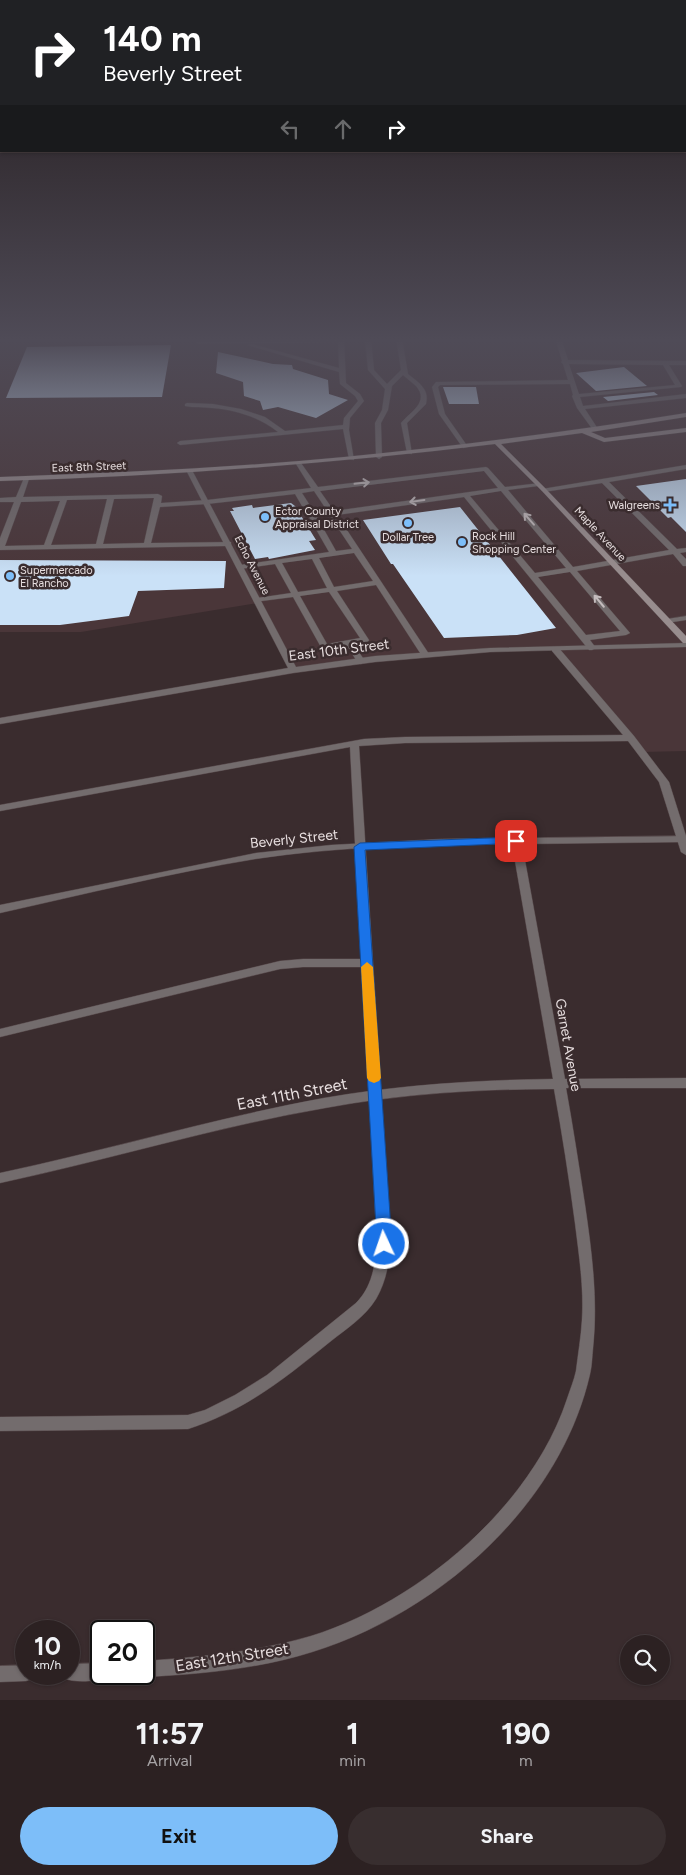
<!DOCTYPE html>
<style>
body{margin:0;font-family:Figtree,sans-serif;background:#382e2f;color:#f1f3f6;height:100vh;display:flex;flex-direction:column;font-size:19px;white-space:nowrap}
*{box-sizing:border-box;margin:0}
p{font-size:16px;color:#a6a3a5}
.icon{flex:none;width:28px;height:28px;fill:none;stroke:currentColor;stroke-width:2;stroke-linecap:round;stroke-linejoin:round}
.map{position:relative;height:1700px;overflow:hidden}
.sheet{display:flex;flex-direction:column;background:#2c2122;flex:1}
.sheet>*{flex:none}
.top-card{position:absolute;left:0px;top:0px;width:686px;height:152px;box-shadow:0 1px 4px #0004,0 0 0 1px #483e40;background:#202124;color:#fff;overflow:hidden}
.fabs{position:absolute;left:620px;top:1635px;display:grid;gap:10px}
.fabs a{display:grid;place-items:center;width:50px;height:50px;border-radius:50%;background:#2c2122;box-shadow:0 1px 4px #0004,0 0 0 1px #483e40;font-size:25px}
.speed{position:absolute;left:15px;top:1620px;display:flex;gap:10px;font-size:25px;font-weight:700;text-align:center}
.speed>*{display:grid;place-content:center;width:65px;height:65px;border-radius:50%;background:#2c2122;box-shadow:0 1px 4px #0004,0 0 0 1px #483e40;line-height:1}
.speed small{font-size:12px;font-weight:400}
.speed .limit{border:2px solid #111;border-radius:8px;background:#fff;color:#111}
.pin{position:absolute;display:grid;place-items:center;width:42px;height:42px;color:#fff;margin:-21px;border-radius:10px;box-shadow:0 2px 8px #0006}
.me{position:absolute;width:55px;margin:-28px;rotate:357deg;stroke-linejoin:round;filter:drop-shadow(0 0 4px #0008)}
.turn{display:flex;align-items:center;gap:18px;height:105px;padding:0 20px;font-size:22px}
.turn .icon{width:65px;height:65px;stroke-width:2.5}
.turn b{display:block;font-size:35px;line-height:42px}
.lanes{display:flex;align-items:center;height:48px;padding:0 20px;background:#0003;justify-content:center;gap:25px;direction:ltr}
.lanes .off{opacity:.35}
.eta{display:flex;justify-content:space-evenly;align-items:center;height:85px;text-align:center}
.eta b{font-size:30px;font-weight:700;line-height:35px}
.button{display:flex;gap:10px;margin-top:auto;padding:10px 20px}
.button a{flex:1;height:58px;border-radius:30px;background:#7dbef9;color:#111;font-size:20px;font-weight:700;line-height:58px;text-align:center}
.button a+a{background:#382e2f;color:#f1f3f6}
.map>svg:first-child{display:block}
.built{fill:#4a3639}
.building{fill:#cae1f7}
.lines{fill:none;stroke-linecap:round;stroke-linejoin:round}
.lane-casing{stroke:#56484a;stroke-width:1}
.street-casing{stroke:#56484a;stroke-width:1}
.secondary-casing{stroke:#56484a;stroke-width:1}
.lane{fill:#736c6d;fill-rule:evenodd}
.street{fill:#736c6d;fill-rule:evenodd}
.secondary{fill:#988d8e;fill-rule:evenodd}
.oneway{stroke:#c4bcbd}
.route{fill:#1a73e8;stroke:#114b97}
.slow{fill:#f59e0b}
.poi-dot{fill:#7dbef9;stroke:#3a2c2e;stroke-width:2}
.labels{text-anchor:middle;dominant-baseline:central;stroke-width:5;stroke-linejoin:round;paint-order:stroke}
.far-street-label{font-size:11px;fill:#e7dedf;stroke:#3a2c2e}
.far-poi-label{font-size:11px;fill:#e7dedf;stroke:#3a2c2e;text-anchor:start}
.street-label{font-size:14px;fill:#e7dedf;stroke:#3a2c2e}
.near-street-label{font-size:16px;fill:#e7dedf;stroke:#3a2c2e}
</style>
<div class="map">
<svg width="686" height="1700" viewBox="0 0 686 1700">
<rect width="100%" height="100%" fill="#3a2c2e"/>
<!-- built -->
<polygon class="built" points="0,338 686,338 686,751 642,752 558,649 499,649 293,670 258,603 81,632 0,632"/>
<!-- building -->
<g class="building">
<polygon points="171,345 162,397 6,398 27,347"/>
<polygon points="218,352 273,364 292,365 293,369 328,380 329,394 348,400 316,418 278,407 263,410 260,401 244,396 243,382 216,373"/>
<polygon points="624,367 647,386 596,391 576,373"/>
<polygon points="443,387 476,387 479,404 449,404"/>
<polygon points="654,392 658,395 608,401 603,397"/>
<polygon points="686,479 686,532 671,517 668,518 636,486"/>
<polygon points="291,503 295,506 316,540 309,541 315,550 269,559 268,557 255,559 230,511 234,511 232,508 252,505 253,508"/>
<polygon points="460,507 556,628 517,635 444,638 393,564 391,564 363,520"/>
<polygon points="0,560 226,561 224,588 138,591 129,616 60,625 0,625"/>
</g>
<g class="lines">
<defs>
<g id="lane">
<path d="M 344,338 L 346,383 L 360,394 L 364,401 L 350,418 L 349,430 L 354,460 L 349,459 L 343,429 L 180,445 L 177,443 L 180,441 L 278,432 C 259,417 236,410 212,408 C 203,407 194,408 185,406 L 185,404 L 187,403 L 213,404 L 241,409 L 265,417 L 285,431 L 343,425 L 344,418 L 358,401 L 355,396 L 340,384 L 339,372 L 247,345 L 252,344 L 339,368 L 338,342 L 199,344 L 196,342 L 197,341 Z"/>
<path d="M 365,338 L 371,338 L 374,370 L 387,384 L 401,370 L 396,338 L 402,338 L 408,374 C 418,382 430,389 426,404 L 407,423 L 412,454 L 407,453 L 401,423 C 410,412 430,402 416,386 C 412,382 407,379 403,375 L 392,386 L 388,410 L 381,423 L 382,457 L 379,459 L 376,457 L 375,423 L 382,410 L 385,389 L 368,370 Z"/>
<path d="M 555,338 L 561,338 L 568,360 L 686,361 L 686,365 L 669,365 L 682,386 L 681,387 L 580,397 L 583,406 L 686,394 L 686,398 L 585,409 L 598,429 L 595,431 L 593,430 L 577,408 L 572,396 L 573,395 L 570,384 L 440,385 L 438,387 L 445,414 L 468,447 L 463,448 L 439,414 L 432,387 L 436,382 L 568,380 L 563,364 L 561,362 L 562,361 ZM 569,364 L 663,365 L 675,385 L 579,394 Z"/>
<path d="M 299,462 L 301,463 L 318,487 L 486,467 L 488,468 L 505,487 L 540,483 L 540,485 L 538,486 L 508,490 L 573,567 L 669,550 L 602,483 L 544,492 L 541,490 L 542,489 L 686,465 L 686,469 L 609,482 L 677,549 L 686,548 L 686,552 L 680,553 L 686,559 L 686,566 L 683,566 L 673,554 L 577,571 L 630,633 L 626,635 L 590,640 L 596,648 L 592,650 L 589,650 L 464,497 L 337,515 L 429,654 L 428,656 L 422,656 L 376,585 L 337,591 L 369,640 L 368,642 L 354,645 L 365,661 L 361,664 L 358,663 L 347,646 L 322,649 L 293,597 L 254,602 L 254,598 L 257,598 L 291,593 L 275,564 L 240,569 L 236,567 L 240,565 L 329,552 L 305,510 L 309,508 L 313,510 L 336,551 L 352,549 L 330,516 L 326,514 L 328,512 L 314,491 L 302,493 L 309,504 L 305,506 L 302,506 L 295,494 L 207,504 L 160,507 L 151,543 L 231,542 L 231,546 L 228,546 L 0,550 L 0,538 L 14,502 L 0,502 L 0,498 L 16,497 L 24,478 L 29,479 L 23,497 L 158,494 L 162,496 L 161,503 L 207,500 L 311,488 L 296,464 ZM 484,471 L 498,488 L 334,511 L 320,491 ZM 501,491 L 566,568 L 535,573 L 470,496 ZM 154,498 L 144,543 L 103,544 L 114,499 ZM 107,499 L 96,544 L 51,545 L 67,500 ZM 60,501 L 44,545 L 5,546 L 21,502 ZM 354,553 L 373,581 L 334,587 L 319,558 ZM 312,559 L 327,588 L 298,592 L 282,563 ZM 570,572 L 620,631 L 586,635 L 538,577 ZM 329,592 L 360,638 L 327,644 L 300,596 Z"/>
<polygon points="686,616 686,620 667,623 663,621 667,619"/>
<path d="M 552,647 L 558,647 L 634,736 L 669,782 L 686,836 L 686,855 L 681,852 L 659,782 L 628,741 L 405,743 L 359,746 L 391,1244 C 389,1263 386,1282 376,1299 C 365,1317 346,1329 331,1341 C 284,1379 246,1410 188,1429 L 0,1431 L 0,1417 L 188,1415 L 205,1410 L 235,1395 L 267,1375 L 356,1303 C 372,1287 375,1266 377,1244 L 362,967 L 303,967 L 280,969 L 0,1037 L 0,1029 L 280,961 L 303,959 L 361,959 L 350,747 L 0,811 L 0,805 L 364,739 L 405,737 L 623,735 L 552,651 Z"/>
</g>
<g id="street">
<polygon points="190,470 193,472 296,667 375,656 490,648 686,643 686,647 490,652 375,662 293,673 0,724 0,718 288,668 187,472"/>
<path d="M 686,836 L 686,842 L 522,844 L 565,1079 L 686,1078 L 686,1088 L 566,1088 C 573,1127 579,1166 585,1205 C 592,1253 598,1300 593,1348 C 592,1357 592,1366 590,1374 C 560,1506 438,1613 312,1652 C 258,1669 201,1674 144,1677 L 138,1675 L 138,1674 L 144,1674 L 144,1661 C 200,1657 257,1652 311,1636 C 418,1603 532,1506 567,1399 C 570,1390 574,1380 576,1371 C 578,1354 581,1337 582,1320 C 584,1288 579,1255 575,1223 C 569,1178 562,1133 554,1089 C 478,1089 400,1094 325,1108 C 215,1127 108,1160 0,1183 L 0,1173 C 108,1150 215,1118 324,1098 C 399,1085 476,1080 553,1079 L 512,844 C 427,845 340,846 255,859 C 170,873 85,894 0,913 L 0,905 L 256,853 L 331,845 L 442,839 Z"/>
<path d="M 101,1663 L 101,1674 L 108,1674 L 107,1677 C 96,1682 74,1683 63,1678 L 61,1674 L 69,1674 L 69,1664 Z"/>
<polygon points="26,1665 26,1674 34,1674 32,1679 26,1681 0,1682 0,1666"/>
</g>
<path id="secondary" d="M 686,413 L 686,417 L 591,432 L 605,438 L 686,428 L 686,432 L 604,442 L 582,433 L 501,444 L 546,489 L 686,636 L 686,643 L 683,643 L 542,491 L 495,444 C 330,464 166,476 0,481 L 0,477 C 115,473 230,468 344,457 C 459,446 572,431 686,413 Z"/>
</defs>
<!-- lane casing -->
<use href="#lane" class="lane-casing"/>
<!-- street casing -->
<use href="#street" class="street-casing"/>
<!-- secondary casing -->
<use href="#secondary" class="secondary-casing"/>
<!-- lane -->
<use href="#lane" class="lane"/>
<!-- street -->
<use href="#street" class="street"/>
<!-- secondary -->
<use href="#secondary" class="secondary"/>
</g>
<!-- one-way arrows -->
<defs><path id="oneway-shaft" d="M-6 0H5M1.5-3L5.5 0L1.5 3" fill="none" stroke-width="1.6" stroke-linecap="round" stroke-linejoin="round" transform="scale(1.25)"/></defs>
<g class="oneway">
<use href="#oneway-shaft" transform="translate(362 483) rotate(-6)"/>
<use href="#oneway-shaft" transform="translate(417 501) rotate(172)"/>
<use href="#oneway-shaft" transform="translate(529 519) rotate(-131)"/>
<use href="#oneway-shaft" transform="translate(599 601) rotate(-130)"/>
</g>
<!-- sky -->
<linearGradient id="sky" x2="0" y2="1"><stop stop-color="#201819"/><stop offset="0.59" stop-color="#4f4b57"/><stop offset="1" stop-color="#4f4b57" stop-opacity="0"/></linearGradient>
<rect width="686" height="576" fill="url(#sky)"/>
<!-- route -->
<polygon class="route" points="516,837 522,841 520,843 365,850 392,1244 389,1249 384,1251 379,1249 377,1244 354,847 360,843"/>
<!-- slow -->
<polygon class="slow" points="367,962 373,967 381,1078 379,1081 374,1083 369,1081 367,1078 361,967"/>
<!-- markers -->
<g class="poi-dot">
<path d="M667.5 497.5h5v5h5v5h-5v5h-5v-5h-5v-5h5z"/>
<circle cx="265" cy="517" r="5"/>
<circle cx="408" cy="523" r="5"/>
<circle cx="462" cy="542" r="5"/>
<circle cx="10" cy="576" r="5"/>
</g>
<g class="labels">
<!-- far-street labels -->
<g class="far-street-label">
<text transform="translate(89 467) rotate(-2)">East 8th Street</text>
<text transform="translate(600 534) rotate(47)">Maple Avenue</text>
<text transform="translate(252 565) rotate(63)">Echo Avenue</text>
</g>
<!-- far-poi labels -->
<g class="far-poi-label">
<text x="660" y="505" text-anchor="end">Walgreens</text>
<text x="275" y="511">Ector County<tspan x="275" dy="13">Appraisal District</tspan></text>
<text x="472" y="536">Rock Hill<tspan x="472" dy="13">Shopping Center</tspan></text>
<text x="408" y="537" text-anchor="middle">Dollar Tree</text>
<text x="20" y="570">Supermercado<tspan x="20" dy="13">El Rancho</tspan></text>
</g>
<!-- street labels -->
<g class="street-label">
<text transform="translate(339 650) rotate(-7)">East 10th Street</text>
<text transform="translate(294 839) rotate(-6)">Beverly Street</text>
<text transform="translate(568 1045) rotate(80)">Garnet Avenue</text>
</g>
<!-- near-street labels -->
<g class="near-street-label">
<text transform="translate(292 1094) rotate(-11)">East 11th Street</text>
<text transform="translate(232 1657) rotate(-9)">East 12th Street</text>
</g>
</g>
</svg>
<div class="fabs">
<a><svg class="icon" aria-label="search" viewBox="0 0 24 24"><circle cx="10" cy="10" r="6"/><path d="M15 15l6 6"/></svg></a>
</div>
<div class="speed"><div>10<small>km/h</small></div><div class="limit">20</div></div>
<div class="pin" style="left:516px;top:841px;background:#d93025"><svg class="icon" aria-label="arrive" viewBox="0 0 24 24"><path d="M6 21V4h12l-3 4 3 4H6"/></svg></div>
<svg class="me" style="left:384px;top:1244px" viewBox="-20 -20 40 40"><circle r="17" fill="#1a73e8" stroke="#fff" stroke-width="3"/><path d="M0-11L8 9 0 5-8 9z" fill="#fff"/></svg>
<div class="top-card">
<div class="turn"><svg class="icon" aria-label="right" viewBox="0 0 24 24"><path d="M7 20v-9h11M14 6l5 5-5 5"/></svg><div><b>140 m</b>Beverly Street</div></div>
<div class="lanes"><svg class="icon off" aria-label="left" viewBox="0 0 24 24"><path d="M17 20v-9H6M10 6l-5 5 5 5"/></svg><svg class="icon off" aria-label="ahead" viewBox="0 0 24 24"><path d="M12 20V5M6 11l6-6 6 6"/></svg><svg class="icon" aria-label="right" viewBox="0 0 24 24"><path d="M7 20v-9h11M14 6l5 5-5 5"/></svg></div>
</div>
</div>
<section class="sheet">
<div class="eta">
<div><b>11:57</b><p>Arrival</p></div>
<div><b>1</b><p>min</p></div>
<div><b>190</b><p>m</p></div>
</div>
<div class="button"><a>Exit</a><a>Share</a></div>
</section>
